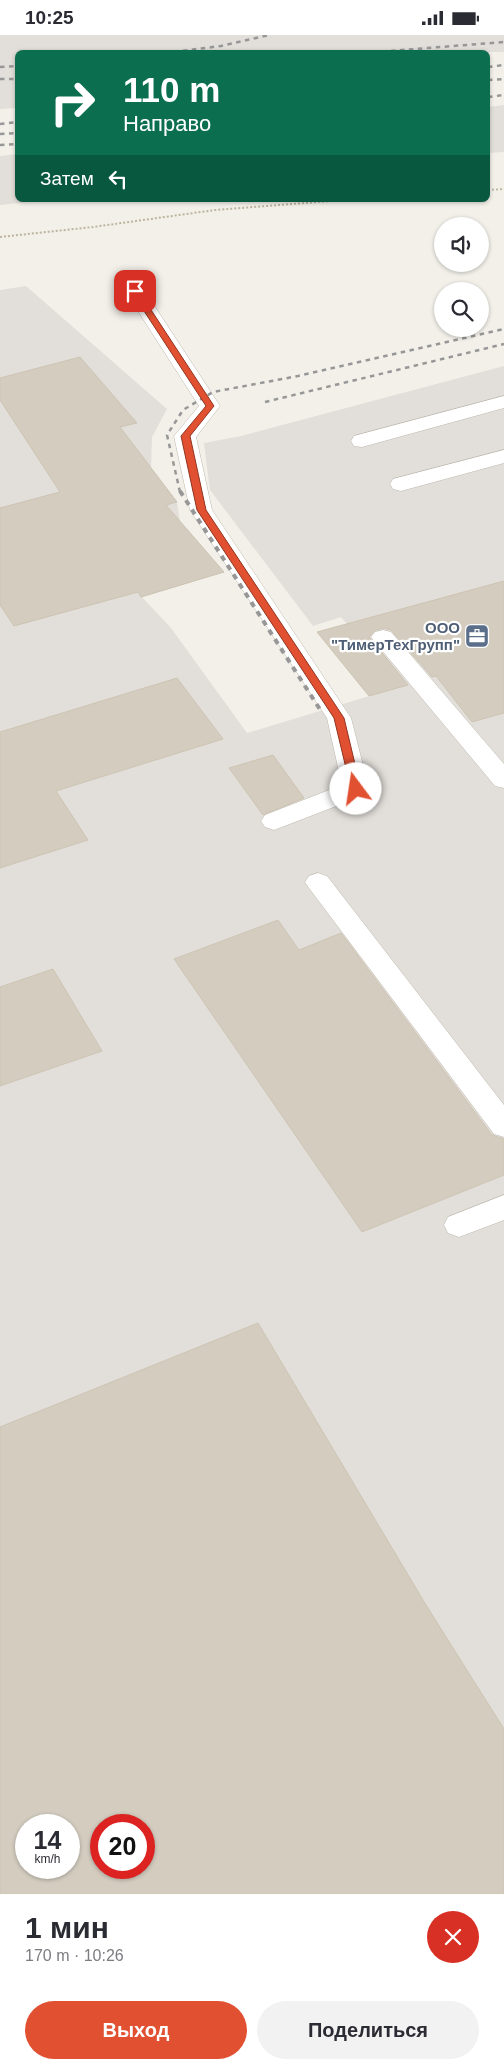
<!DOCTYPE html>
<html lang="ru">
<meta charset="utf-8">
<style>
body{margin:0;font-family:Arial,sans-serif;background:#f2f2f3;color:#2b2b33;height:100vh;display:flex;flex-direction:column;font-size:19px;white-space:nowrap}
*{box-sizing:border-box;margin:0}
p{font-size:16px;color:#7c7c81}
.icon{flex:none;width:28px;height:28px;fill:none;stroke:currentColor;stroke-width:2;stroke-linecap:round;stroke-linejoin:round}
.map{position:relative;height:1859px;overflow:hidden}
.details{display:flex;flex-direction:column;background:#fff;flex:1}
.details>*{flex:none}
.hud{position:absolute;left:15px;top:15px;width:475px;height:152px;border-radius:8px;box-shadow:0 1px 4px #0004;background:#0b6e4f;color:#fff;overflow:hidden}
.buttons{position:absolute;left:434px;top:182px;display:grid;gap:10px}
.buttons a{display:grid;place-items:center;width:55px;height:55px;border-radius:50%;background:#fff;box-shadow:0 1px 4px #0004;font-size:25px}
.speed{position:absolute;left:15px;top:1779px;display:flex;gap:10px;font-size:25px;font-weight:700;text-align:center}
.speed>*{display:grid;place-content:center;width:65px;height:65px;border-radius:50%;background:#fff;box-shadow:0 1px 4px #0004;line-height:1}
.speed small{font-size:12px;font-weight:400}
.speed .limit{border:8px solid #d22;background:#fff;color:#111}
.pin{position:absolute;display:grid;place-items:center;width:42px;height:42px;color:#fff;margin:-21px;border-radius:10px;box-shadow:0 2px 8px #0006}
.me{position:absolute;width:55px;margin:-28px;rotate:346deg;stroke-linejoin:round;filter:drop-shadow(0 0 4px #0008)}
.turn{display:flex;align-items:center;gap:18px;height:105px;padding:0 25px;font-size:22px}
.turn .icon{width:65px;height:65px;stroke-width:2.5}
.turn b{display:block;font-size:35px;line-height:42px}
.then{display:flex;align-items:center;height:48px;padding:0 25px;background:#0003;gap:10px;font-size:19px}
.round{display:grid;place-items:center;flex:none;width:52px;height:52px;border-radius:26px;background:#f2f2f3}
.head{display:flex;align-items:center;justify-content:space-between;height:85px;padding:0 25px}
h1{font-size:30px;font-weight:600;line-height:38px}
.cta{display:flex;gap:10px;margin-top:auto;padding:10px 25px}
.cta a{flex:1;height:58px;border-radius:30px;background:#e15031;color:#fff;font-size:20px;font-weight:600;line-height:58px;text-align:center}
.cta a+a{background:#f2f2f3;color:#2b2b33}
.status{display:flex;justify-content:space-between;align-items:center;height:35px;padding:0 25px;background:#fff;direction:ltr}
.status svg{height:14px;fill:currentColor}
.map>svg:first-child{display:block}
.industrial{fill:#e2dfda;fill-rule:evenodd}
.building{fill:#d3ccbf;stroke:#cdc4b3;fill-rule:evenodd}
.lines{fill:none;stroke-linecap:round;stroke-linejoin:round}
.minor-casing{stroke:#bdb7ac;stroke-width:1}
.path{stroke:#bdb39f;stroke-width:2;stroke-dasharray:2 2;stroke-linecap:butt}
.minor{fill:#fff;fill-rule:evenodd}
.rail-far1{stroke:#979797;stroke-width:2.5;stroke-dasharray:4.5 4.5;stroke-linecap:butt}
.rail{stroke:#979797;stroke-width:4;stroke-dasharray:5.5 5.5;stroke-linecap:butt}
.route{fill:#e15031;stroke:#923420}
.labels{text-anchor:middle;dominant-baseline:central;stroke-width:4.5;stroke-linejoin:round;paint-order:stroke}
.service-label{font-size:15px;font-weight:bold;fill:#4e5e75;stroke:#fff;text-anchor:end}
</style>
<div class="status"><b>10:25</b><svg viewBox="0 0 49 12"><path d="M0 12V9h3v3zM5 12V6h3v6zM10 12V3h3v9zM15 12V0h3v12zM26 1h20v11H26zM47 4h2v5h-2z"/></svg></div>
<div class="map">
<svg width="504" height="1859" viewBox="0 0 504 1859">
<rect width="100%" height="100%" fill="#f2f0e9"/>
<!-- industrial -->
<g class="industrial">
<polygon points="0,0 504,0 504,17 18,18 17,73 0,74"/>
<polygon points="504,70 504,117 488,118 488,72"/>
<polygon points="17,119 18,165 48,165 0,170 0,121"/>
<path d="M 26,251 L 167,374 L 152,402 L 151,433 L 177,467 L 180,487 L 224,537 L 142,562 L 171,593 L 247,698 L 399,652 L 341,582 L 313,591 L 210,455 L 204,408 L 241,401 L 504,331 L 504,1859 L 0,1859 L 0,255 ZM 26,1790 L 69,1790 L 69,1832 L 26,1832 ZM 101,1790 L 144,1790 L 144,1832 L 101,1832 Z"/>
</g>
<!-- building -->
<g class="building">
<polygon points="80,322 137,388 120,392 177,467 166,470 224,537 141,562 138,557 14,591 0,570 0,473 60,457 0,365 0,343"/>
<polygon points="504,546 504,678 472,687 436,641 432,642 391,595 383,593 375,595 369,602 408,650 369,661 317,597"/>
<polygon points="177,643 223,704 56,756 88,805 0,833 0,697"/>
<polygon points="273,720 304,763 263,780 229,733"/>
<polygon points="278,885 299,915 341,898 492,1100 504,1104 504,1140 362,1197 174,924"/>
<polygon points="53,934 102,1016 0,1051 0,952"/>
<path d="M 258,1288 L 426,1570 L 504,1694 L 504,1859 L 0,1859 L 0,1392 ZM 26,1790 L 69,1790 L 69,1832 L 26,1832 ZM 101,1790 L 144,1790 L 144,1832 L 101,1832 Z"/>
</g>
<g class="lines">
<defs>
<g id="minor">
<polygon points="135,250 142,252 220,371 196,402 212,475 351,683 369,754 365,760 274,795 265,792 261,786 265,780 342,750 327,683 190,475 174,401 199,371 125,256 128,252"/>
<polygon points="504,361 504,373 362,412 354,411 351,406 354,401"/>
<polygon points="504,415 504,428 401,456 393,454 390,449 393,444"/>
<polygon points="383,595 391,597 504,729 504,753 495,751 375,607 371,602 375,597"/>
<polygon points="318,838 327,841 504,1070 504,1102 494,1099 309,853 305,847 309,841"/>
<polygon points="504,1160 504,1185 459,1202 448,1198 444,1190 448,1182"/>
</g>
</defs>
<!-- minor casing -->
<use href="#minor" class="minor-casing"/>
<!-- path -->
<g class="path">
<polyline points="488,155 504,154"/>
<polyline points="0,202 93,192 215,175 344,165"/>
</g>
<!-- minor -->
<use href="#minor" class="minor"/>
<!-- rail-far1 -->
<g class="rail-far1">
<polyline points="165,18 221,11 269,0"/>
<polyline points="364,18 504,7"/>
<polyline points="0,32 18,31"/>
<polyline points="488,32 504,30"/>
<polyline points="0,44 18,44"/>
<polyline points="488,45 504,44"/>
<polyline points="488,62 504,60"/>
<polyline points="0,89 18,87"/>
<polyline points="0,99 18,98"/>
<polyline points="0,110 18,109"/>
<polyline points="265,367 504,309"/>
<polyline points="180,457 167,400 183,375 213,357 298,341 504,294"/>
</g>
<!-- rail -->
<polyline class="rail" points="180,456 321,676"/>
</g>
<!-- route -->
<polygon class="route" points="132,255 138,255 214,371 190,401 206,475 344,683 361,754 360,756 356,757 351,754 334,683 197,475 181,401 206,371 131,256"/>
<!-- icons -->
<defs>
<symbol id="office-square" viewBox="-11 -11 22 22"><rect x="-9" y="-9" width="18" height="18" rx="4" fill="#5c6f8a" stroke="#fff"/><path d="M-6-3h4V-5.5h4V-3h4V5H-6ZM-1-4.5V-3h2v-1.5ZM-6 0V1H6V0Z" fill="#fff"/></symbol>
</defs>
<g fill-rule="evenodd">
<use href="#office-square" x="463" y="587" width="28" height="28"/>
</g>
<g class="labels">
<!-- service labels -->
<g class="service-label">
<text x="460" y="592">ООО<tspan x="460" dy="17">"ТимерТехГрупп"</tspan></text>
</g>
</g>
</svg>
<div class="buttons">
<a><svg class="icon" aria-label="sound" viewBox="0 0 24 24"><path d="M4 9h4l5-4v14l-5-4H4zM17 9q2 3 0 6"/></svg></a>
<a><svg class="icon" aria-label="search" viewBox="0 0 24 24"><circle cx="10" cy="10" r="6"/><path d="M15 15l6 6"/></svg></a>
</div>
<div class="speed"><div>14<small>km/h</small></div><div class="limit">20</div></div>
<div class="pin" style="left:135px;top:256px;background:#d93025"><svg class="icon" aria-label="arrive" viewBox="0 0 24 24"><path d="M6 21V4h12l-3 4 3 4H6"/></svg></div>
<svg class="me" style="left:356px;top:754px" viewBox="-20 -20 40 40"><circle r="19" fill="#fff"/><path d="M0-13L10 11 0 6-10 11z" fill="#e15031"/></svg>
<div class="hud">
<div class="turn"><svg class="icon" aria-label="right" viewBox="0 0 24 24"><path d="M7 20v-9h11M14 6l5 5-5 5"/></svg><div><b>110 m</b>Направо</div></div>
<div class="then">Затем<svg class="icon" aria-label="left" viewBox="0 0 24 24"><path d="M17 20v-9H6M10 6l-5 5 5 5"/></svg></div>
</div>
</div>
<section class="details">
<div class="head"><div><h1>1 мин</h1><p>170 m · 10:26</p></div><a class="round" style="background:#d93025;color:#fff"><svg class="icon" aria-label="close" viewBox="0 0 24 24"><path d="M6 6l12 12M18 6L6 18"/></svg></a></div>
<div class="cta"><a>Выход</a><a>Поделиться</a></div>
</section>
